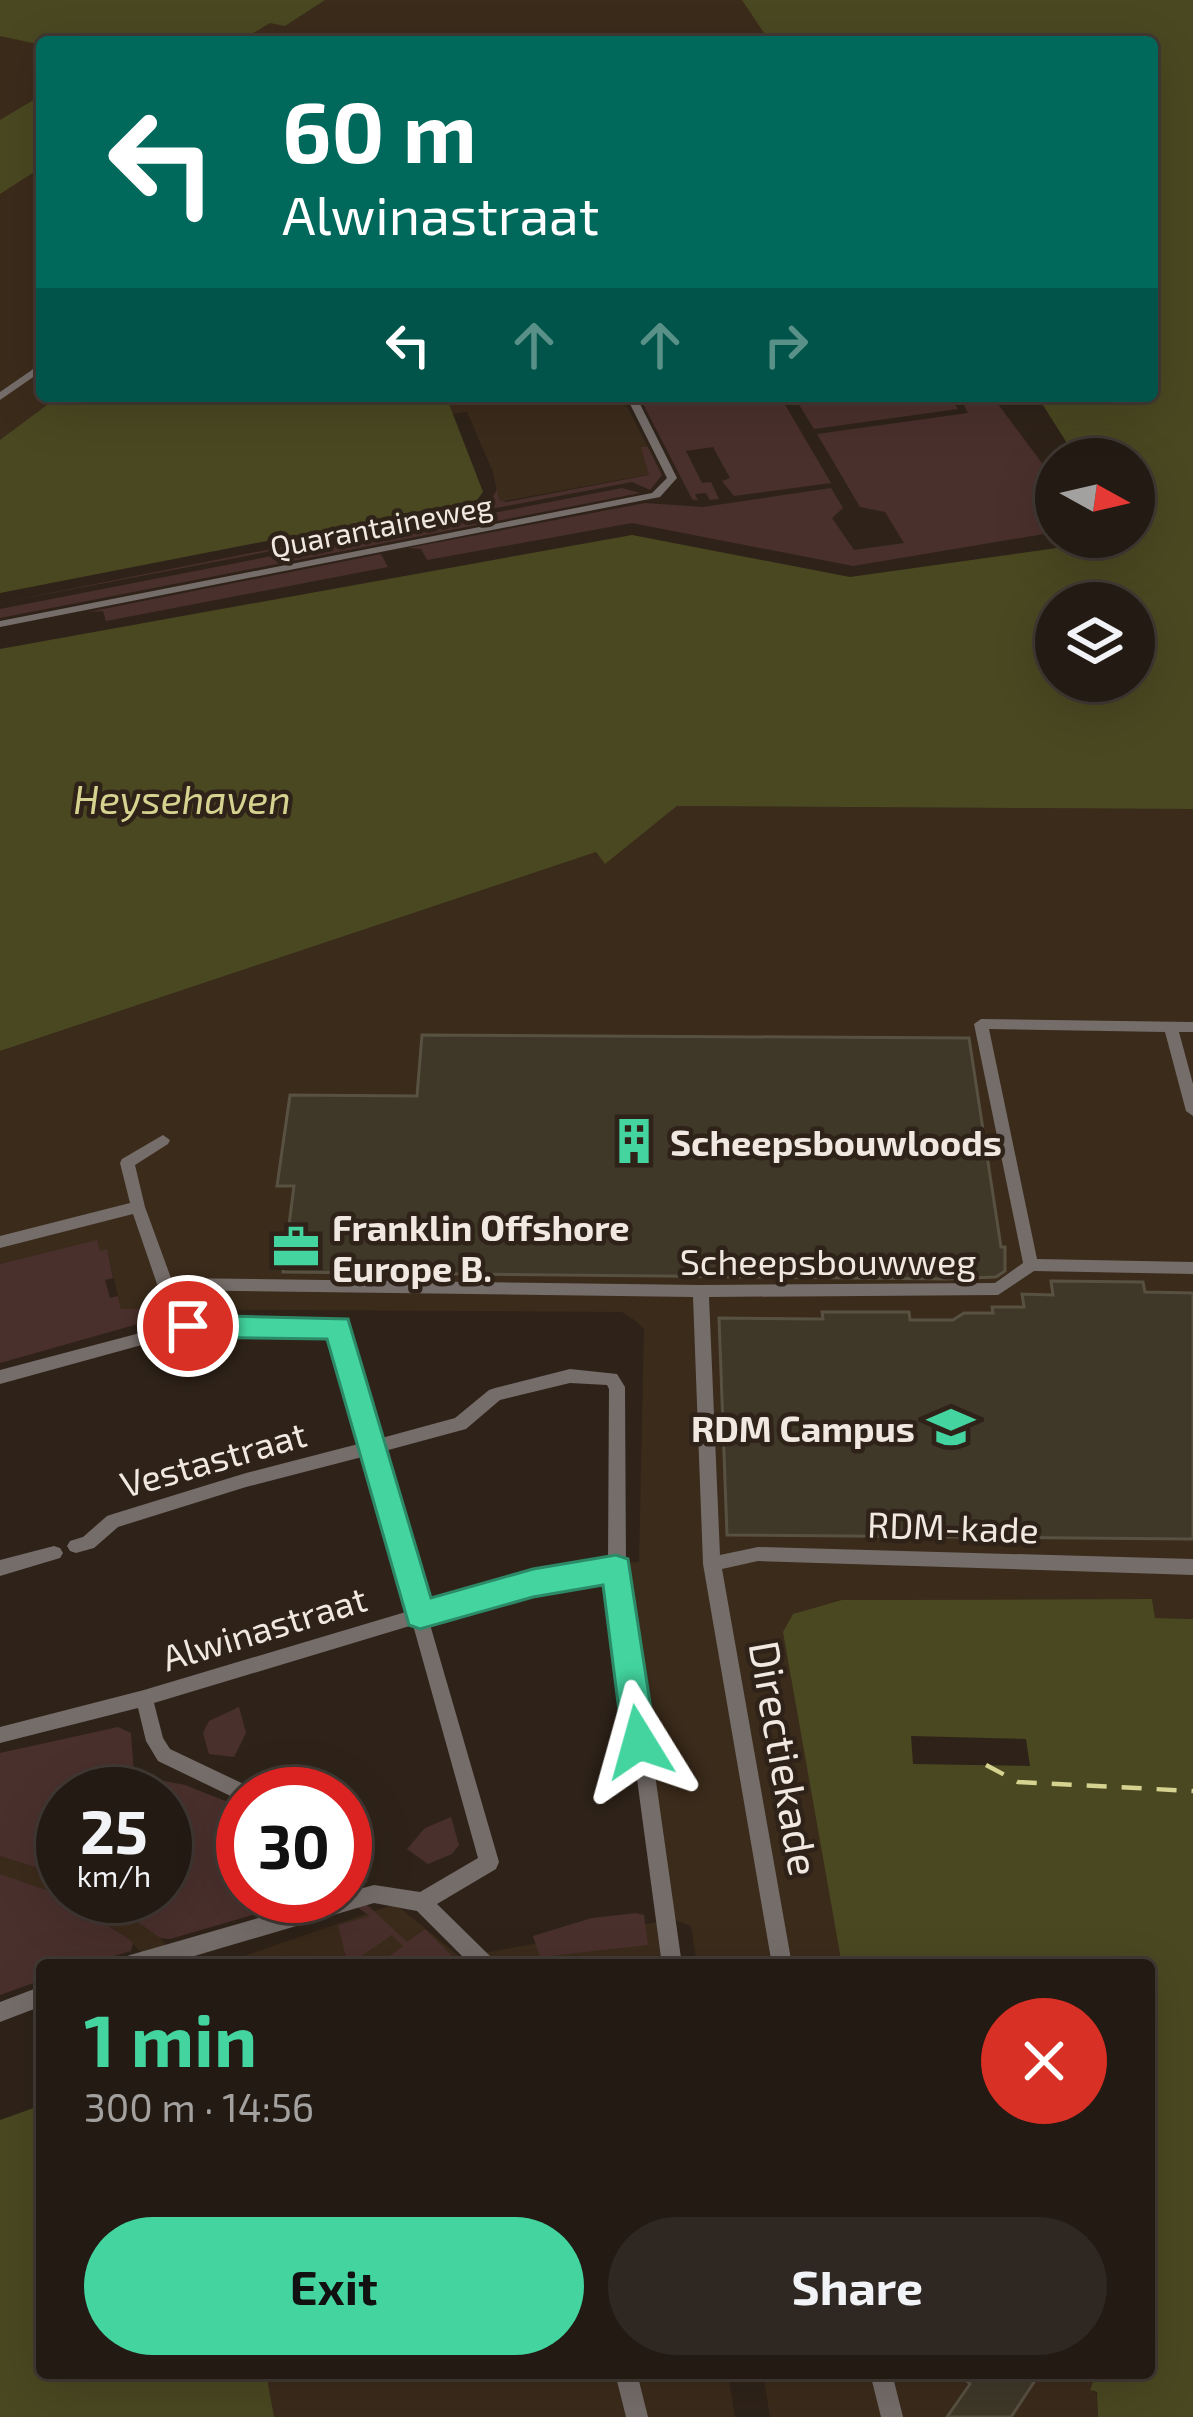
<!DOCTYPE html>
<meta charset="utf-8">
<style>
body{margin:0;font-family:"Exo 2",sans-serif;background:#2f2721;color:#f1f3f6;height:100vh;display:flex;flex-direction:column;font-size:45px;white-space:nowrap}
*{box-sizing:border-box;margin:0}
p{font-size:39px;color:#a3a1a0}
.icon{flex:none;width:66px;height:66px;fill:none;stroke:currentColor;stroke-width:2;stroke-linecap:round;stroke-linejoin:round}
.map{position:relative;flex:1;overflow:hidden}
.drawer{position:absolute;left:36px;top:1959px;width:1119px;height:420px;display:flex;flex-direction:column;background:#231a13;border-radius:12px;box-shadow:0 12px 48px #0002,0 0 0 3px #403833}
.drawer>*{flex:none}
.hud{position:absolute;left:36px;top:36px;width:1122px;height:366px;border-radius:12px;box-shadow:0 12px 48px #0002,0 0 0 3px #403833;background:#00695c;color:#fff;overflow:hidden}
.needle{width:78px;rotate:98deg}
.controls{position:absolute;left:1035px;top:438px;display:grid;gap:24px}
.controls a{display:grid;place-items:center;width:120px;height:120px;border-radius:50%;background:#231a13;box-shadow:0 12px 48px #0002,0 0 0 3px #403833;font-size:60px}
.speed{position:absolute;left:36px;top:1767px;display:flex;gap:24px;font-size:60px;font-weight:700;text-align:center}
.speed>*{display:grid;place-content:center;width:156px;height:156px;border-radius:50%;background:#231a13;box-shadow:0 12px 48px #0002,0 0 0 3px #403833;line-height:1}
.speed small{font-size:30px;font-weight:400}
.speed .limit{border:18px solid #d22;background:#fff;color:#111}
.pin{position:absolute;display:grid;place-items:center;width:102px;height:102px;color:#fff;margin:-51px;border:6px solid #fff;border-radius:50%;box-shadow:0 3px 12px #0007}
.me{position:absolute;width:132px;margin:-66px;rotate:352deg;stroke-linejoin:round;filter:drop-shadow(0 0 9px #0008)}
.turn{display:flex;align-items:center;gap:42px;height:252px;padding:0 48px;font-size:54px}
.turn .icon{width:156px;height:156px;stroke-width:2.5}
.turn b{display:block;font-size:84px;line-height:102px}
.lanes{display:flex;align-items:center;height:114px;padding:0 48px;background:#0003;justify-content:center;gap:60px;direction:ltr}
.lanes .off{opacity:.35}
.round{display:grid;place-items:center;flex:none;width:126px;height:126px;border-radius:63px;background:#2f2721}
.summary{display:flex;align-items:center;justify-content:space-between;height:204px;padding:0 48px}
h1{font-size:72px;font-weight:700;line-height:90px;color:#43d4a0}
.cta{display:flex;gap:24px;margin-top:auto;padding:24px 48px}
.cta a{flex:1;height:138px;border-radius:72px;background:#43d4a0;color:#111;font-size:48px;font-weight:700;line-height:138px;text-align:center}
.cta a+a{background:#2f2721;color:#f1f3f6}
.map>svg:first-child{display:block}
.built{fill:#3b2b1b}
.green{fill:#4a302d}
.water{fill:#4a4821;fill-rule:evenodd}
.pier{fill:#2f2319}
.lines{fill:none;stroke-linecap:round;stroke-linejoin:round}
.ferry{stroke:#d6d28f;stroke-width:4.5;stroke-dasharray:20 15;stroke-linecap:butt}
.building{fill:#3f3829;stroke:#585142;stroke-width:3}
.minor{fill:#756d6a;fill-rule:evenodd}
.route{fill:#43d4a0;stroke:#2c8a68;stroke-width:3}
.labels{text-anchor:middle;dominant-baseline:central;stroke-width:9;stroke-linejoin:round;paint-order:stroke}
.far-street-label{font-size:30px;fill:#f0e8e1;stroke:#2f2319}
.poi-label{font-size:36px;font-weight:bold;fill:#f0e8e1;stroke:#2f2319;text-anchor:start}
.street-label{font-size:36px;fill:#f0e8e1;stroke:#2f2319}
.water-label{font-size:39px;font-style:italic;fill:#d6d28f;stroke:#2f2319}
.near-street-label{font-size:42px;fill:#f0e8e1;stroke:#2f2319}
</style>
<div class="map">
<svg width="1193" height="2417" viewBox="0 0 1193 2417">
<rect width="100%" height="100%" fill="#2f2319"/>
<!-- built -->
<g class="built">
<polygon points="284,0 780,0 807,42 42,42 42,396 95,396 0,465 0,24"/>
<polygon points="446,396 615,396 628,408 648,447 642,447 652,474 499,502 493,472 467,412 453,414"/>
<polygon points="677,806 1193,809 1193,1619 1155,1618 1152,1599 842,1600 842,1965 697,1965 691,1926 670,1918 623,1563 639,1562 644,1329 636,1321 622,1312 121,1309 107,1250 100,1251 96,1241 0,1264 0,1051 596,852 606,863"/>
<polygon points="0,1856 63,1876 63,1896 100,1896 160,1938 182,1965 154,1965 126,1937 73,1903 0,1874"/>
<polygon points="395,1904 460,1957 658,1922 665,1965 218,1965"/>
<polygon points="186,2373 728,2373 735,2417 194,2417"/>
<polygon points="763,2373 1096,2373 1090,2389 1097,2394 1098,2417 770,2417"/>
</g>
<!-- green -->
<g class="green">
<polygon points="639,396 780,396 831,483 734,496 722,481 730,478 713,447 686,451 702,483 711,482 719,499 710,500 706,493 695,494 698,501 692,499"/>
<polygon points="812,396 949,396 958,409 814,429 795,398"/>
<polygon points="965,396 992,396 1056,482 1056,532 853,566 632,523 427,560 421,549 408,548 645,503 703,507 831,488 843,508 832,518 854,550 904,543 885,512 860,507 817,434 968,413 960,397"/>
<polygon points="641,447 648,447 662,475 650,490 632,482 0,603 478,508 491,501 497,489 499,501 507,502 649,475"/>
<polygon points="622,488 640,493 0,618 0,609"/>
<polygon points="381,554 388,567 106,621 103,611 88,612"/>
<polygon points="97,1240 100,1251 107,1249 113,1278 105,1280 110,1298 118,1296 121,1309 191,1309 0,1363 0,1264"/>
<polygon points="239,1707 246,1733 234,1757 209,1754 203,1733 209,1721"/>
<polygon points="118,1727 131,1733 134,1775 185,1785 243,1808 243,1896 318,1896 170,1939 160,1938 100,1896 165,1896 165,1794 63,1794 63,1876 0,1856 0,1753"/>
<polygon points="451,1817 459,1845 452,1854 428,1864 407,1849 425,1828"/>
<polygon points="345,1866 353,1872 359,1867 368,1882 349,1888 407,1942 425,1929 461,1965 388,1965 386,1959 403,1946 392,1935 348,1965 338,1925 370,1916 341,1896 345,1896"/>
<polygon points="0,1874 55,1893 126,1937 133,1943 131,1951 83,1965 42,1965 42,1980 0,1995"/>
<polygon points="636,1913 644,1915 648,1945 540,1957 533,1936 592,1918"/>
</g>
<!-- water -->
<g class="water">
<polygon points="0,0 325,0 285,26 270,23 239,42 42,45 0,36"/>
<path d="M 742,0 L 1193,0 L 1193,809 L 677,806 L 605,864 L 596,852 L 0,1051 L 0,649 L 632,535 L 850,577 L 1092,543 L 1107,537 L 1134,537 L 1134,459 L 1077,459 L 1041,402 L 1042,396 L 1152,396 L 1152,42 L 770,42 ZM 1134,603 L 1134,681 L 1056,681 L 1056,603 Z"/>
<polygon points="42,95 42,167 0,194 0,120"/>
<polygon points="59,396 446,396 483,492 477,500 0,593 0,440"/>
<polygon points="1152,1599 1155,1618 1193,1619 1193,2417 1098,2417 1097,2392 1090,2390 1096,2373 1149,2373 1149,1965 842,1965 783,1632 793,1614 842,1600"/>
<polygon points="42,2105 42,2373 266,2373 274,2417 0,2417 0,2120"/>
</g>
<!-- pier -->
<polygon class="pier" points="911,1736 1026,1739 1030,1766 913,1764"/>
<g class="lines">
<!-- ferry -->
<polyline class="ferry" points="986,1765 1018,1782 1193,1791"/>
</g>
<!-- building -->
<g class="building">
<polygon points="422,1035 969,1038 1001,1247 1005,1247 1005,1271 996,1277 945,1279 283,1272 294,1186 277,1186 290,1095 417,1096"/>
<polygon points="1051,1281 1143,1282 1145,1292 1193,1293 1193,1539 727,1535 719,1318 823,1319 822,1312 909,1312 910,1320 953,1320 964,1313 993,1313 992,1307 1024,1307 1022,1294 1053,1295"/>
<polygon points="959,2373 1040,2373 1011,2417 947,2417 970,2384"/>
</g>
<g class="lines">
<!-- minor -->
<g class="minor">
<polygon points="42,363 42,371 0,400 0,392"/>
<polygon points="626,396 636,396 677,478 660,497 0,627 0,621 652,493 667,478"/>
<polygon points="981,1019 1193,1022 1193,1032 1179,1032 1193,1084 1193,1116 1186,1111 1165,1032 989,1029 1037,1259 1193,1262 1193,1274 1034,1271 998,1295 709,1297 720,1555 758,1547 1193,1559 1193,1575 758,1561 722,1569 792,1965 772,1965 703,1564 693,1297 165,1290 160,1288 157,1284 133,1214 0,1248 0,1236 130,1203 120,1163 122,1159 163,1135 170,1140 168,1144 135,1165 145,1207 171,1278 701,1285 995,1283 1023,1263 974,1024"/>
<path d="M 189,1320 L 344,1324 L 378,1439 L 455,1418 L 489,1390 L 495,1388 L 570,1369 L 617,1374 L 625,1387 L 626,1569 L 682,1965 L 662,1965 L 610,1578 L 519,1594 L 429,1621 L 499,1862 L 496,1869 L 437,1904 L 492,1958 L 495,1965 L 471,1965 L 417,1911 L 374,1903 L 164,1965 L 120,1965 L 123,1958 L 130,1955 L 335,1896 L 345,1896 L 345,1893 L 374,1885 L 420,1892 L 478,1858 L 413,1625 L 154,1703 L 163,1738 L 170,1749 L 252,1788 L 254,1794 L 243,1794 L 243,1802 L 158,1761 L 146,1741 L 138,1708 L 0,1743 L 0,1727 L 144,1690 L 409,1611 L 366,1456 L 246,1487 L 118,1527 L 94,1548 L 76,1553 L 70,1551 L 67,1546 L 70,1541 L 83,1537 L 107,1516 L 113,1514 L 246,1473 L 362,1443 L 332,1334 L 189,1332 L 0,1384 L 0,1370 ZM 570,1383 L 607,1385 L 609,1389 L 608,1563 L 519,1578 L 425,1606 L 381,1452 L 466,1429 L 500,1400 Z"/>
<polygon points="54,1546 60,1548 63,1553 60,1558 0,1576 0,1560"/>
<polygon points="345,1833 363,1841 365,1847 363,1853 356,1856 345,1851"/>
<polygon points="42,1986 42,2006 0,2022 0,2002"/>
<polygon points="615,2373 637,2373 648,2417 626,2417"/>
<polygon points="870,2373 892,2373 903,2417 881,2417"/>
</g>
</g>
<!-- route -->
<polygon class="route" points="188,1315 348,1319 431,1598 533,1569 616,1555 628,1559 656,1742 651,1753 639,1758 628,1753 623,1742 603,1585 533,1597 420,1629 409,1625 327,1339 188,1337 178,1334 174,1326 178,1318"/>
<!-- icons -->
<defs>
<symbol id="building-bare" viewBox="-9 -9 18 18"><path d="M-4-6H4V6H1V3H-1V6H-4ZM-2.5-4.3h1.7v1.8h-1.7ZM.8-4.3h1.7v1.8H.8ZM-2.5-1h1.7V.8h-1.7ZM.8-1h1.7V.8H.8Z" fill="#43d4a0" stroke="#2f2319" stroke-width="2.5" paint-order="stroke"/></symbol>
<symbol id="office-bare" viewBox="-9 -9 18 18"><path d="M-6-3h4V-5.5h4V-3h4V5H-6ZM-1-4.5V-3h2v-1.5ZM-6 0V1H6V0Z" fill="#43d4a0" stroke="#2f2319" stroke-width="2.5" paint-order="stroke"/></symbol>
<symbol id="university-bare" viewBox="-9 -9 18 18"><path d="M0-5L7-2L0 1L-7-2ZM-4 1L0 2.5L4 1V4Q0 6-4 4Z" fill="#43d4a0" stroke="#2f2319" stroke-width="2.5" paint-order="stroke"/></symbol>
</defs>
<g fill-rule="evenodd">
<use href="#building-bare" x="601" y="1108" width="66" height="66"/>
<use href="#office-bare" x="263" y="1214" width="66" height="66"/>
<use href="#university-bare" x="918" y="1394" width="66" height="66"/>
</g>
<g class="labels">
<!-- far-street labels -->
<g class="far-street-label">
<text transform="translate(381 525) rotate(-11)">Quarantaineweg</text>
</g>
<!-- poi labels -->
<g class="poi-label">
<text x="670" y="1141">Scheepsbouwloods</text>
<text x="332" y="1226">Franklin Offshore<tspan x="332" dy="41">Europe B.</tspan></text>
<text x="915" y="1427" text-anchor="end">RDM Campus</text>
</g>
<!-- street labels -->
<g class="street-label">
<text x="828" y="1260">Scheepsbouwweg</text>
<text transform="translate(213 1458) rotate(-16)">Vestastraat</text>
<text transform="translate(953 1526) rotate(2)">RDM-kade</text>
<text transform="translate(264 1627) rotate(-17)">Alwinastraat</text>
</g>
<!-- water labels -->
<g class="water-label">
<text x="182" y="798">Heysehaven</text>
</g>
<!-- near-street labels -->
<g class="near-street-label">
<text transform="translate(786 1758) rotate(80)">Directiekade</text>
</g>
</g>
</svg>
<div class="controls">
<a><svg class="needle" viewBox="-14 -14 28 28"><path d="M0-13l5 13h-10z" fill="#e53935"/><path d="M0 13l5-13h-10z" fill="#a3a1a0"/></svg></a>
<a><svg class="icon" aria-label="layers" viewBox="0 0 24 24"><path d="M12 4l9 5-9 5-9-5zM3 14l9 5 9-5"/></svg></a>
</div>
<div class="speed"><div>25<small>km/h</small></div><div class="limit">30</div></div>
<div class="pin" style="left:188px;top:1326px;background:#d93025"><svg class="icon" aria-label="arrive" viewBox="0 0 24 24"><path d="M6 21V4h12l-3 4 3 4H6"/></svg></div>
<svg class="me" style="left:639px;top:1742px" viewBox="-20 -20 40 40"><path d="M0-17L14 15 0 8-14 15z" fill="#43d4a0" stroke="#fff" stroke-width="4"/></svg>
<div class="hud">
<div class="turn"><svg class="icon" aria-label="left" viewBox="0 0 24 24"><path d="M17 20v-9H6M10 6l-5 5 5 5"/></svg><div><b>60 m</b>Alwinastraat</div></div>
<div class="lanes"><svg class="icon" aria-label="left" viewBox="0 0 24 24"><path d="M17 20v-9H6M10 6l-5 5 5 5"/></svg><svg class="icon off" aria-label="ahead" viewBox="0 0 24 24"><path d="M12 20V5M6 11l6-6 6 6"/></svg><svg class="icon off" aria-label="ahead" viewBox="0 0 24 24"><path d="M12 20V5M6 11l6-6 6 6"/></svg><svg class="icon off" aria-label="right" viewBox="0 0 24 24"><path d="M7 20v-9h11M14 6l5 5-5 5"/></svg></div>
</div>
<section class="drawer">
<div class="summary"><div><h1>1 min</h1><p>300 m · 14:56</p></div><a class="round" style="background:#d93025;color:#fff"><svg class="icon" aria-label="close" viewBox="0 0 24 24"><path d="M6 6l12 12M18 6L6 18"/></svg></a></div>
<div class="cta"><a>Exit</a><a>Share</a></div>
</section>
</div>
